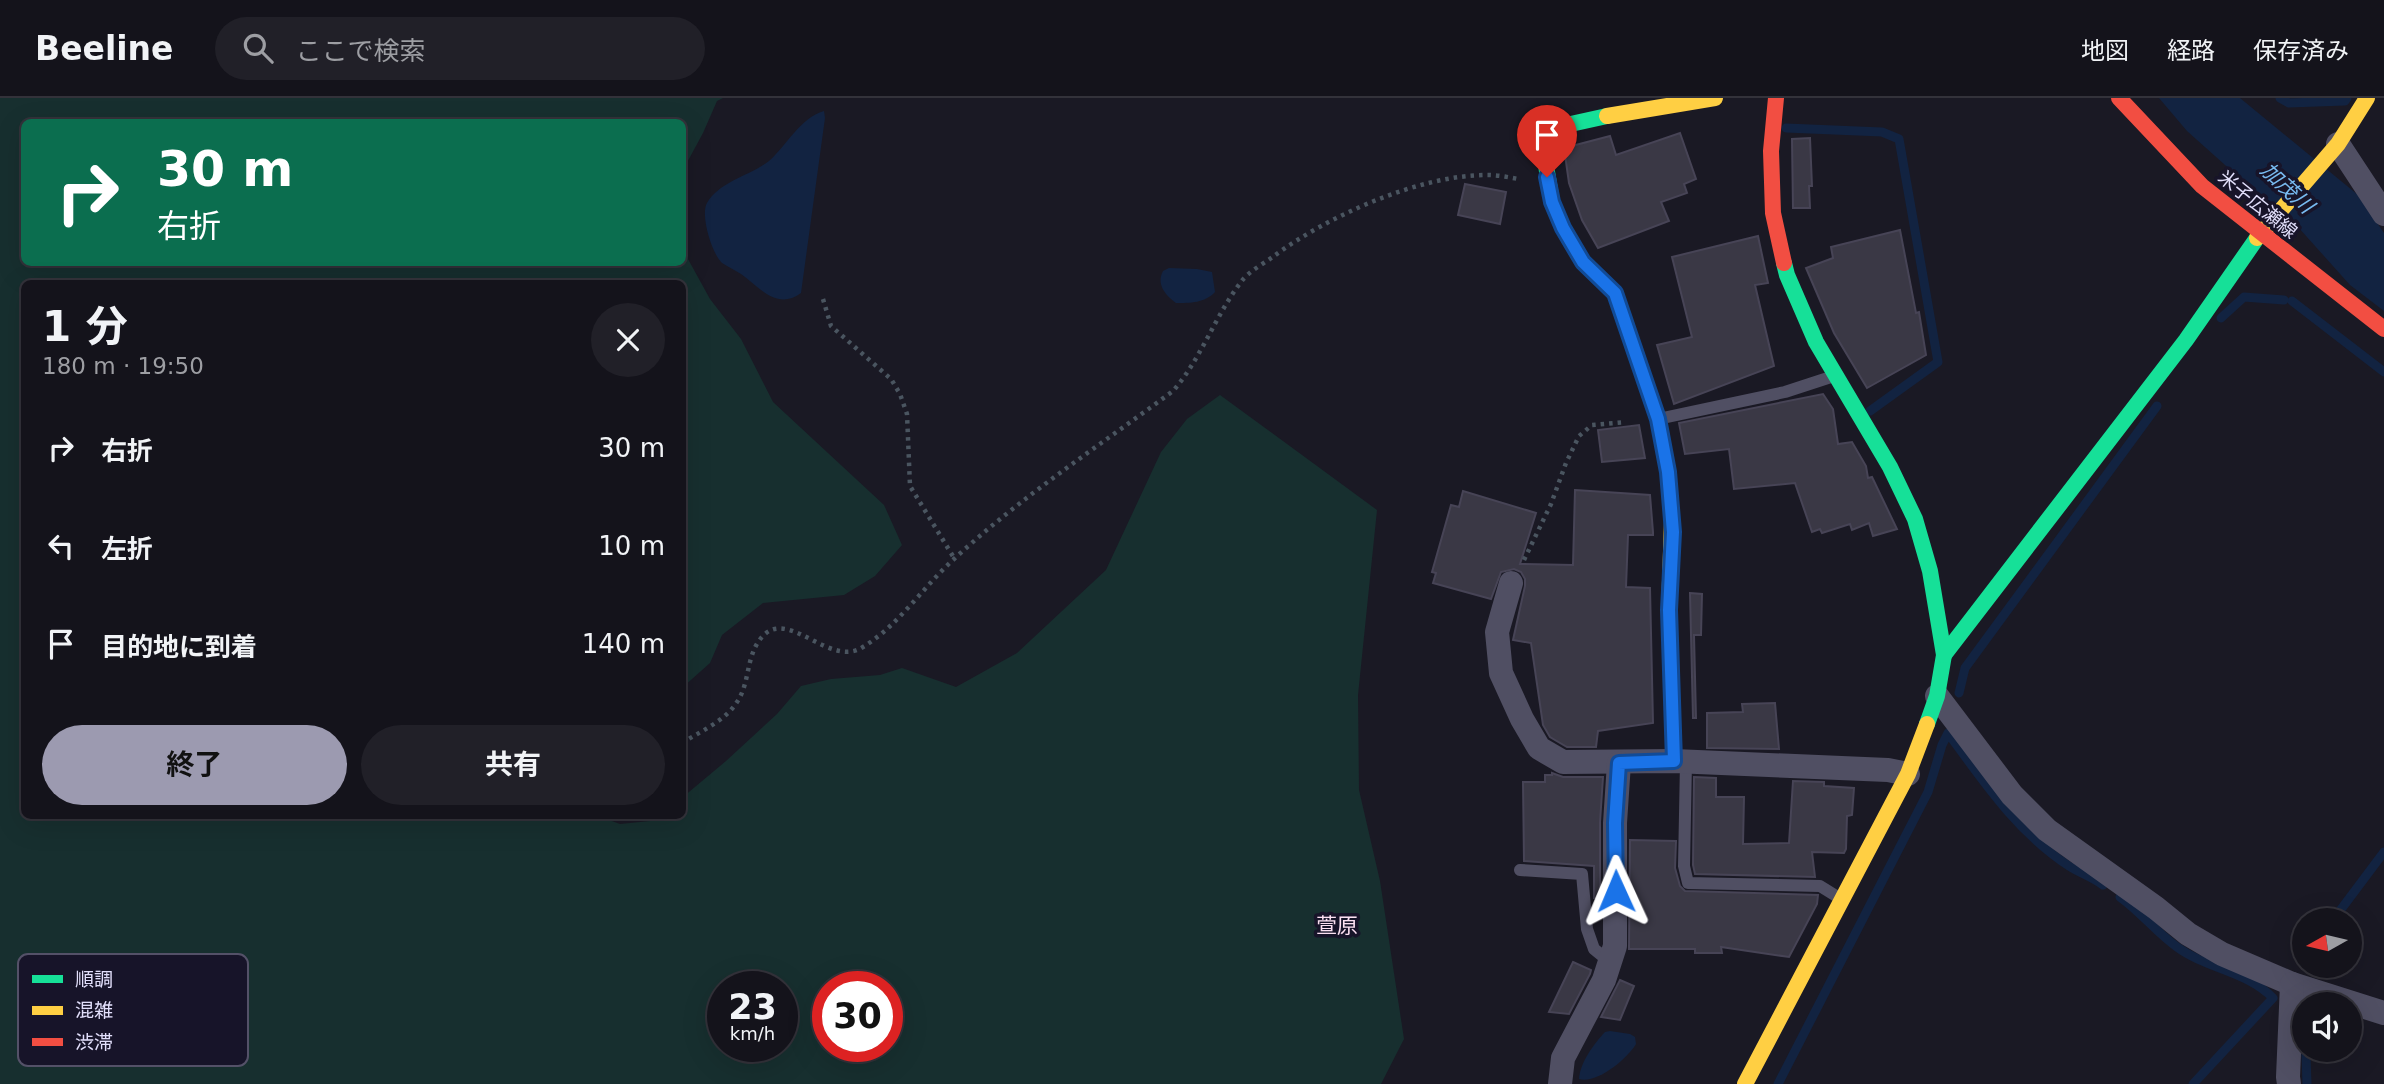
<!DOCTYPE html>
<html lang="ja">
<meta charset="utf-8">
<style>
body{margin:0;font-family:"DejaVu Sans","Noto Sans JP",sans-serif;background:#212028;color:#f1f3f6;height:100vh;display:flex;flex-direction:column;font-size:26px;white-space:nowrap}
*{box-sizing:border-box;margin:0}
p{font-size:23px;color:#9d9ea3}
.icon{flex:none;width:38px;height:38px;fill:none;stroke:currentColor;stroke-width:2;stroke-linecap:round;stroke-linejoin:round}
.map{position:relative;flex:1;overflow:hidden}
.sheet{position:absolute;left:21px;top:182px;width:665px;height:539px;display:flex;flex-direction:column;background:#14131b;border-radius:10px;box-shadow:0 7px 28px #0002,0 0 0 2px #33323a}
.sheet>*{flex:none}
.guide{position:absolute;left:21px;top:21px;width:665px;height:147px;border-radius:10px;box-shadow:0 7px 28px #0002,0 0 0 2px #33323a;background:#0b6e4f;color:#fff;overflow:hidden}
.needle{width:46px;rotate:262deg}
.buttons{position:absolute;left:2292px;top:810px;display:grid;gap:14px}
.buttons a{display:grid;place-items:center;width:70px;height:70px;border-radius:50%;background:#14131b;box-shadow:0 7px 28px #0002,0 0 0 2px #33323a;font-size:35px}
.speed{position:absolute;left:707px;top:873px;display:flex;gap:14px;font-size:35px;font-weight:700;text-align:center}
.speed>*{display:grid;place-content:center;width:91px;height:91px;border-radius:50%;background:#14131b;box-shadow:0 7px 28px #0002,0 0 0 2px #33323a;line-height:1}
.speed small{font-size:18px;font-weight:400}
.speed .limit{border:10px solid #d22;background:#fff;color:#111}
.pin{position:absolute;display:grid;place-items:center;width:60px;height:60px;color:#fff;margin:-72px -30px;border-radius:50% 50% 50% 0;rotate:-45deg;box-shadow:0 0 7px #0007}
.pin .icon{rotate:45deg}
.me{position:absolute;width:77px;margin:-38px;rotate:359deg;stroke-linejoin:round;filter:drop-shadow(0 0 5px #0008)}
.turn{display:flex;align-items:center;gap:24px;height:147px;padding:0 21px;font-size:32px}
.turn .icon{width:91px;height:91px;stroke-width:2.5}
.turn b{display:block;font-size:49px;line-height:60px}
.round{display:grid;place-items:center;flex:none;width:74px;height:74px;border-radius:37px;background:#212028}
.headline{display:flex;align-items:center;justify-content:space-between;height:119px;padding:0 21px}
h1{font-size:42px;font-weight:700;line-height:52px}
.action{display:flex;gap:14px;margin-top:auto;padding:14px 21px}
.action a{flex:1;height:80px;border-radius:42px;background:#9c9ab0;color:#111;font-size:28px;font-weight:700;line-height:80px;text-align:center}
.action a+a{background:#212028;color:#f1f3f6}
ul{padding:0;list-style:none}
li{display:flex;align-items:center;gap:21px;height:98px;padding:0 21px}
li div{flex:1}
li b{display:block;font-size:26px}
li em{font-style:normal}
header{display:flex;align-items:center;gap:42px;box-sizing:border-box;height:98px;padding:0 35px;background:#14131b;border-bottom:2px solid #33323a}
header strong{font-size:33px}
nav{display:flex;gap:38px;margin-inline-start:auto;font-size:24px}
.search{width:490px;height:63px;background:#212028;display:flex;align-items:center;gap:18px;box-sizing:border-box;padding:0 24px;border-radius:38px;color:#9d9ea3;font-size:26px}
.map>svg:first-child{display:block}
.green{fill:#172f2f;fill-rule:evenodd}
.water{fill:#122341}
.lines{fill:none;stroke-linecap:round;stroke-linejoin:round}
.stream{stroke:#122341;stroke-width:9}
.building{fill:#3a3845;stroke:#474456;stroke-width:2}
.path{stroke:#4a5560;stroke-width:4.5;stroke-dasharray:3.5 5;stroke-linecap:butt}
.lane{stroke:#504f63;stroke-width:12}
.street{stroke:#504f63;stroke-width:24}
.fast{stroke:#16e098;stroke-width:16}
.slow{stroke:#ffcf43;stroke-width:16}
.jam{stroke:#f24e42;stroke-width:16}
.route-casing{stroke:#114b97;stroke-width:18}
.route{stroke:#1a73e8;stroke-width:12}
.labels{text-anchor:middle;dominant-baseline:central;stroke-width:7;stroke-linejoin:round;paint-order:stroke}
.street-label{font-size:19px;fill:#e2dffb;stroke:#171429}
.water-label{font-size:21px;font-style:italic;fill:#78baf0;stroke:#171429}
.neighbourhood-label{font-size:21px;fill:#fce1f2;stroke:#171429}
.key{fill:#171429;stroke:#545168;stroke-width:2}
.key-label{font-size:19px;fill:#e2dffb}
</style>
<header>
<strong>Beeline</strong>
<div class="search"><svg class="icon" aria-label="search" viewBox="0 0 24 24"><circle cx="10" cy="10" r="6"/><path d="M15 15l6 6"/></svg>ここで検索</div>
<nav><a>地図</a><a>経路</a><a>保存済み</a></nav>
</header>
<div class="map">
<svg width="2384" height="986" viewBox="0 0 2384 986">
<rect width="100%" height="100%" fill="#1a1924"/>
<!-- green -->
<path class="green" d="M 0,0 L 723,0 L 717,3 L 703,35 L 683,72 L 682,24 L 24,24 L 24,164 L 682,164 L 683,152 L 710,201 L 741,241 L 773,304 L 884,407 L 902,447 L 875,478 L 844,497 L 763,505 L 722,537 L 710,565 L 683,589 L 682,186 L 24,186 L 24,718 L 598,718 L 620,726 L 650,723 L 659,718 L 682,718 L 683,699 L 726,663 L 777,616 L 801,588 L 831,581 L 880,577 L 902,570 L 956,589 L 1017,555 L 1106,472 L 1161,354 L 1187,321 L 1220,297 L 1377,412 L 1358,597 L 1359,692 L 1380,783 L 1404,941 L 1381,986 L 0,986 ZM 723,889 L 782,889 L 782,948 L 723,948 ZM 828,889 L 887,889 L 887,948 L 828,948 Z"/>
<!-- water -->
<g class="water">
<polygon points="2159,0 2240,0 2358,97 2384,135 2384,213 2350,187 2298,129 2253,92 2187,33"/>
<path d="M 824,13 L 825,20 L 801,195 C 777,213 759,189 741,176 C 735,172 728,169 722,165 C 712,156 700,117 707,105 C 720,83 750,78 769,63 C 787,47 800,20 824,13 Z"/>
<path d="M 1169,170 L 1197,171 L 1212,174 L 1215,194 C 1205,205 1190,205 1176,205 C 1165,197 1156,186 1163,173 Z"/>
<path d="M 1610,933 L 1630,936 L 1635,939 L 1636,946 C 1627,961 1597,986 1579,981 C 1580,964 1594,946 1605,934 Z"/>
</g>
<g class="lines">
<!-- stream -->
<g class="stream">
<polyline points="2280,0 2289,5 2345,3 2347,0"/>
<polyline points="1786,30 1882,34 1899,41 1938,264 1870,313"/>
<polyline points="2292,203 2384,274"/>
<polyline points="2221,220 2244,199 2284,202"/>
<polyline points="1959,595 1965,570 2157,308"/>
<path d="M 2120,799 C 2141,814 2157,835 2177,849 C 2207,871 2247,873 2273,900 L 2193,986"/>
<polyline points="2333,822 2384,754"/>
<polyline points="2304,861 2305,860"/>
<polyline points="2305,928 2307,986"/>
<path d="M 1778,986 L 1928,694 L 1942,647 L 1948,635 C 1983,683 2018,735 2069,768 C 2080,775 2092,779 2103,787"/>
</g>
</g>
<!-- building -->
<g class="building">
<polygon points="1680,35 1696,81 1684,86 1687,95 1661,104 1669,123 1598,150 1582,122 1569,85 1564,50 1610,38 1616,57"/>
<polygon points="1810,40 1812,88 1809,88 1810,110 1793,110 1792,41"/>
<polygon points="1465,86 1506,94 1500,126 1458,117"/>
<polygon points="1900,132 1916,215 1919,214 1926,257 1867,290 1834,235 1806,170 1833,160 1831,149"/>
<polygon points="1758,138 1768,185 1755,187 1774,268 1674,306 1657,247 1692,239 1672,159"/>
<polygon points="1823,296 1833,311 1838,346 1852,344 1866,368 1868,380 1872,379 1897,431 1873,438 1869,425 1852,432 1850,426 1822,435 1820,431 1812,434 1795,385 1734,391 1729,351 1685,356 1679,325"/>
<polygon points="1639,327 1645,360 1602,364 1598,332"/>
<polygon points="1575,392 1650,397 1653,434 1653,437 1628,437 1626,489 1650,490 1653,625 1598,633 1596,649 1567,649 1550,639 1543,627 1531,545 1513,542 1525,488 1525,481 1521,474 1514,471 1501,474 1491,501 1433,485 1436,475 1432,474 1451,407 1459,409 1463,393 1536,415 1520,466 1573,467"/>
<polygon points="1690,495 1702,496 1701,537 1694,537 1696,620 1693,620"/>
<polygon points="1775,605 1779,651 1707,650 1707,615 1743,614 1742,606"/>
<polygon points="1552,675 1563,679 1603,679 1600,724 1600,800 1594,800 1594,768 1524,763 1523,684 1545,684 1545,677 1552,677"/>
<polygon points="1694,679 1716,680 1716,699 1744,699 1743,746 1789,745 1793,683 1824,684 1824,688 1854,690 1852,717 1847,718 1846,751 1844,755 1812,754 1815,779 1695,776 1693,767"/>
<polygon points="1630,742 1676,743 1675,770 1680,788 1685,793 1818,797 1817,806 1789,859 1721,849 1722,855 1695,855 1695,851 1629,851"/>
<polygon points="1573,864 1591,872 1590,876 1569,916 1549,914"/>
<polygon points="1620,882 1634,888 1620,922 1601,919"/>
</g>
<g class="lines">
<!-- path -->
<g class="path">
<polyline points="823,201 831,228 891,281 900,296 907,316 910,388 954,460"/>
<polyline points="1524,462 1551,406 1566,365 1579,338 1592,327 1626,324"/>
<path d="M 682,645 C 701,633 725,623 737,604 C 751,584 745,554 765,536 C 791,513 831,570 863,549 C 899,527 923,489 954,461 C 1022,398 1099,348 1173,293 C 1201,261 1215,218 1241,184 C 1248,174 1263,166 1274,158 C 1328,118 1419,77 1487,77 C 1497,77 1508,79 1518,81"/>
</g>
<!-- lane -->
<g class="lane">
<polyline points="1658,321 1785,294 1834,278"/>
<polyline points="1686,664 1684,768 1688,785 1820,788 1841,801"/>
<polyline points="1520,772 1582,776 1587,831 1594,851 1610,864"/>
</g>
<!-- street -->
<g class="street">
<polyline points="2338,46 2384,116"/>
<polyline points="1511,485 1497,534 1501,575 1522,621 1539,650 1563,664 1674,663 1888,672 1908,676"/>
<polyline points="1937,598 2012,697 2047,732 2156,810 2188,836 2222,856 2292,886 2384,915"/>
<polyline points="1560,986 1563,960 1604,882 1615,848 1615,725 1619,665"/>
<polyline points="2289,986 2288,979 2292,886"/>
</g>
<!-- fast -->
<g class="fast">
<polyline points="1607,18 1548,31 1541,37 1552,104 1563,130 1583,164 1615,195 1658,321 1668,374 1672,423"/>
<polyline points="1784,165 1787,177 1816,244 1890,369 1915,421 1930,473 1944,557 1937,598 1927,626"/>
<polyline points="1944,557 2186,242 2257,140"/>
</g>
<!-- slow -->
<g class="slow">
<polyline points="1607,18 1715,0"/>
<polyline points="2257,140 2338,46 2367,0"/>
<polyline points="1672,423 1669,512 1674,663"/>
<polyline points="1745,986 1908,676 1927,626"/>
</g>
<!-- jam -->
<g class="jam">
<polyline points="1776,0 1771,53 1773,115 1784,165"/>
<polyline points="2119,0 2202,88 2384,231"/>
</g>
</g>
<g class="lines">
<defs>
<polyline id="route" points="1547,79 1552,104 1563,130 1583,164 1615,195 1658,321 1668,374 1673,434 1669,512 1674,663 1619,665 1615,725 1616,793"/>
</defs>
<!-- route casing -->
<use href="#route" class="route-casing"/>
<!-- route -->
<use href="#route" class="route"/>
</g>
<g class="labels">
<!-- street labels -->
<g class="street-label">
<text transform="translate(2258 106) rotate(39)">米子広瀬線</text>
</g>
<!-- water labels -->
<g class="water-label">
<text transform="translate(2287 90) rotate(43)">加茂川</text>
</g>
<!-- neighbourhood labels -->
<g class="neighbourhood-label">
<text x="1337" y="828">萱原</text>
</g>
</g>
<!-- legend -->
<rect x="18" y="856" width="230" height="112" rx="10" class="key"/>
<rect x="32" y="877" width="31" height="8" fill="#16e098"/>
<rect x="32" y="908" width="31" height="9" fill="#ffcf43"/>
<rect x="32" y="940" width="31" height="8" fill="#f24e42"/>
<g class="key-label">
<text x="75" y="888">順調</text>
<text x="75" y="919">混雑</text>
<text x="75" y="951">渋滞</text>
</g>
</svg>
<div class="buttons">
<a><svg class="needle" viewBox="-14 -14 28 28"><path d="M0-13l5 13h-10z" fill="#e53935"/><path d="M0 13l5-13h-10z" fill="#9d9ea3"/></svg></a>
<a><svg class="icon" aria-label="sound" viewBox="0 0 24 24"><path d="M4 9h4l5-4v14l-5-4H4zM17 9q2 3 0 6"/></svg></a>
</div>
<div class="speed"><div>23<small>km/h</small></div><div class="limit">30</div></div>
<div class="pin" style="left:1547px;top:79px;background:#d93025"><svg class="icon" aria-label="arrive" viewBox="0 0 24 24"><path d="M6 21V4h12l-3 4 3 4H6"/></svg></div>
<svg class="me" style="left:1616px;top:793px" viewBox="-20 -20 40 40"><path d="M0-17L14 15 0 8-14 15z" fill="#1a73e8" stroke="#fff" stroke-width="4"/></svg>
<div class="guide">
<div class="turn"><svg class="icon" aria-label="right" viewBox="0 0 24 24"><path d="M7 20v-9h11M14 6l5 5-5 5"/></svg><div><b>30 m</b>右折</div></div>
</div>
<section class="sheet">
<div class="headline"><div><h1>1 分</h1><p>180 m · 19:50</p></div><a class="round"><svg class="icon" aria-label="close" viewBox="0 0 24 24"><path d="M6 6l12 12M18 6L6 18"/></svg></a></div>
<ul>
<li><svg class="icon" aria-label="right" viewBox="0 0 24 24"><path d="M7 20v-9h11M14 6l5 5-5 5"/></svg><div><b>右折</b></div><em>30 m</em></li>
<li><svg class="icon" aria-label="left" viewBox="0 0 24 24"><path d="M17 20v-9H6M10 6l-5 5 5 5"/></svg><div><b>左折</b></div><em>10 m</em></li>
<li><svg class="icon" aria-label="arrive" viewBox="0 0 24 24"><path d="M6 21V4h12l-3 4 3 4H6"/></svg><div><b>目的地に到着</b></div><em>140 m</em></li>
</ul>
<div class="action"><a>終了</a><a>共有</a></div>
</section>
</div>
